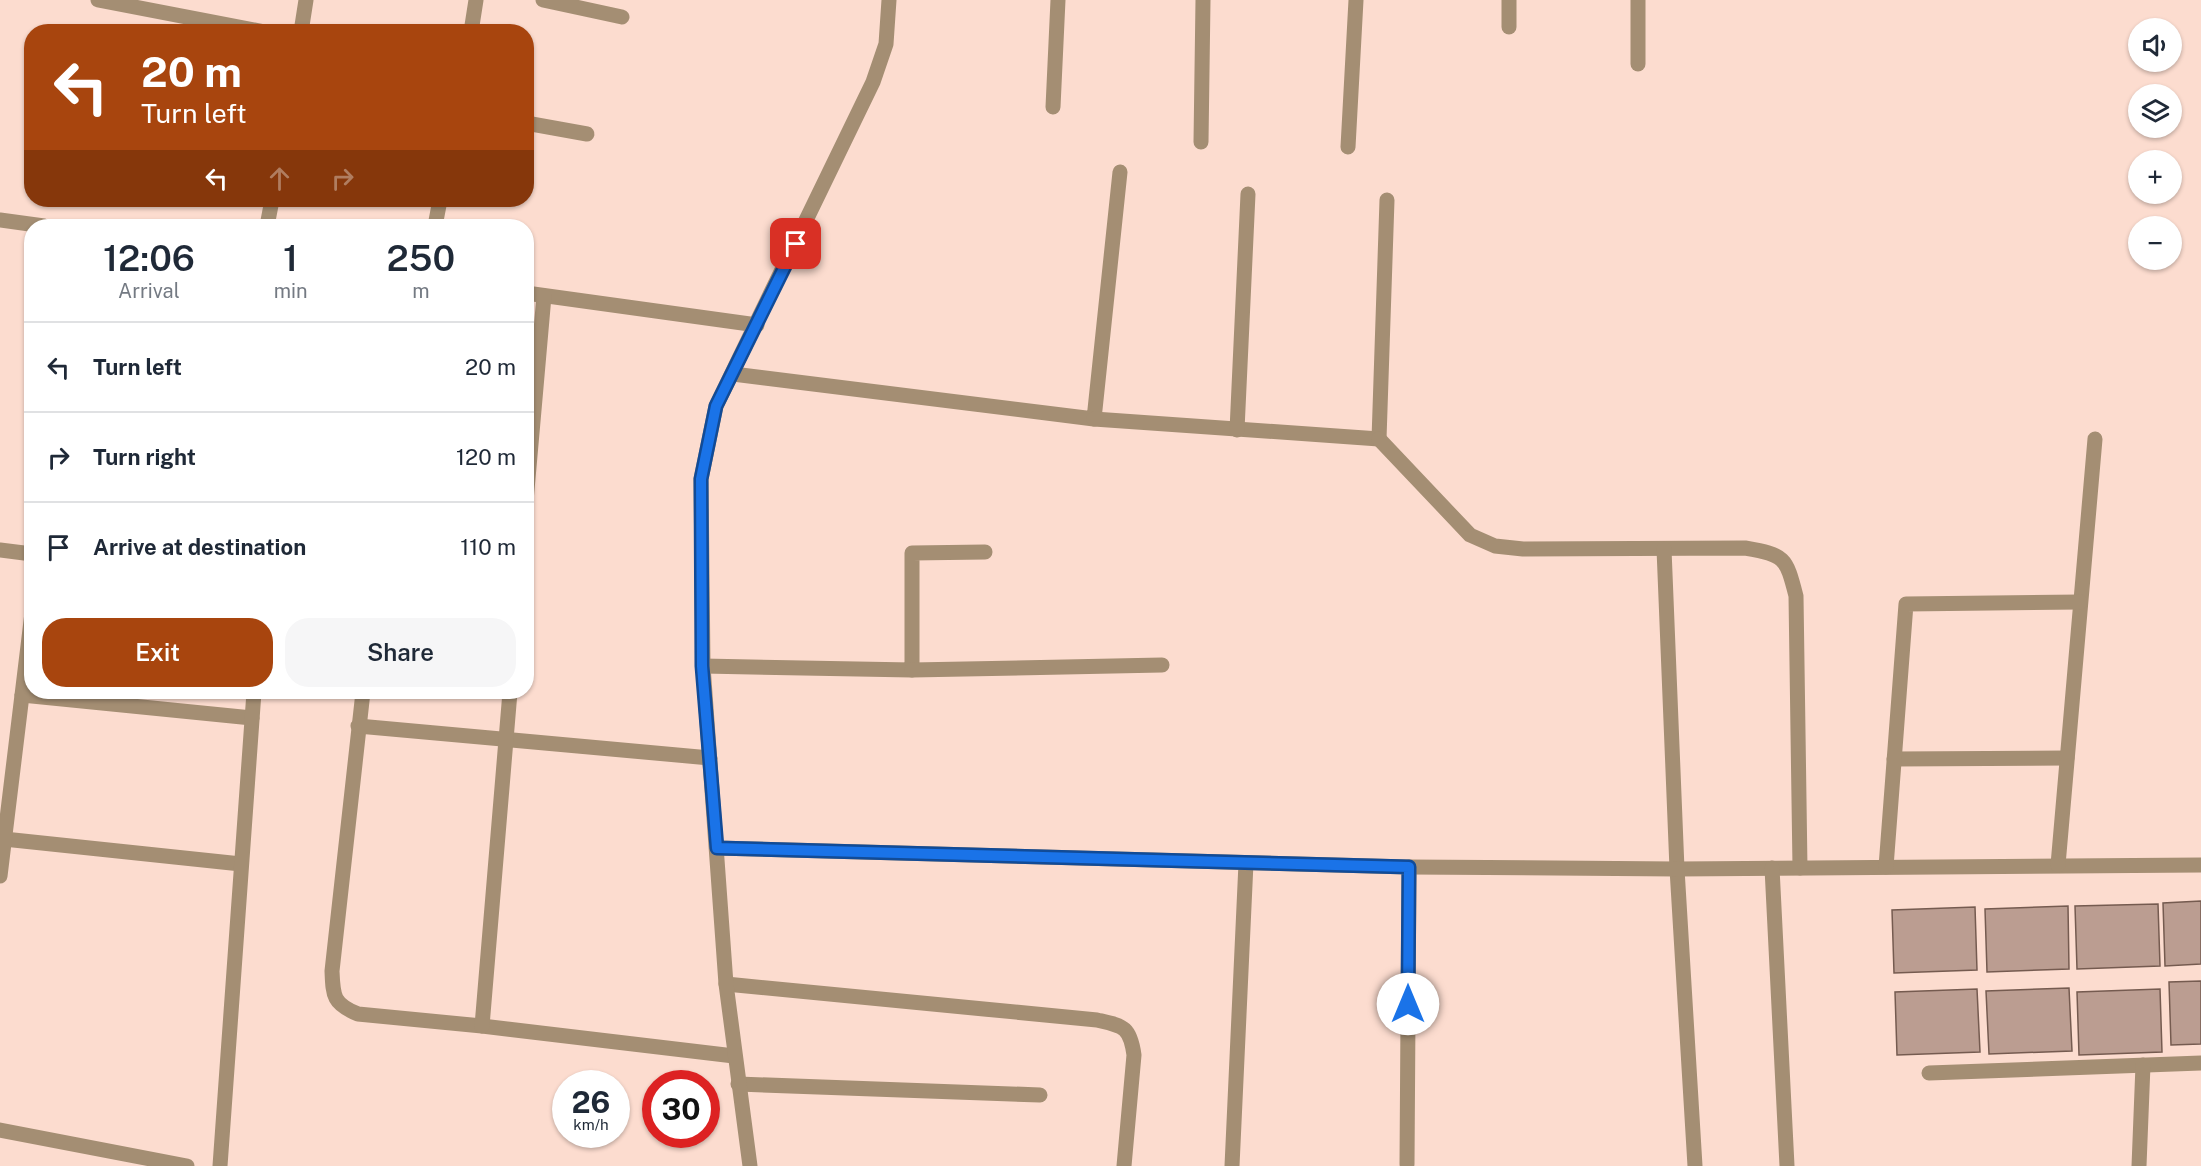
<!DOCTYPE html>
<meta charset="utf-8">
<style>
body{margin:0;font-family:"Public Sans",sans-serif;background:#f6f6f7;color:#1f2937;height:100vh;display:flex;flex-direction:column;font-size:22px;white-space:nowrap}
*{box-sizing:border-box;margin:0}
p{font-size:20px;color:#747a83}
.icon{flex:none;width:33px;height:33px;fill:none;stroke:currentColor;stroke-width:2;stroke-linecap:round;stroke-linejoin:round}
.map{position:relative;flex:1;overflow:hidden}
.sheet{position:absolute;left:24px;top:219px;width:510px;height:480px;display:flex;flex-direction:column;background:#fff;border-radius:24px;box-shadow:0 2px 4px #0004}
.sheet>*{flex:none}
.guide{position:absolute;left:24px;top:24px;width:510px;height:183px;border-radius:24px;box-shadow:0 2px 4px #0004;background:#a8450e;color:#fff;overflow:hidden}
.tools{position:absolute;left:2128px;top:18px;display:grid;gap:12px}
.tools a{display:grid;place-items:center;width:54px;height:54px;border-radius:50%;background:#fff;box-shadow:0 2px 4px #0004;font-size:30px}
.speed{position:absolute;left:552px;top:1070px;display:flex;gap:12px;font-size:30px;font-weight:700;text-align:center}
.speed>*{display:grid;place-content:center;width:78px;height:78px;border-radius:50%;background:#fff;box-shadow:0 2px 4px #0004;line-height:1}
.speed small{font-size:15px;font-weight:400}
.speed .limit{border:9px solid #d22;background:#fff;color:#111}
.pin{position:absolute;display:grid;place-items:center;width:51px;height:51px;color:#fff;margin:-26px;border-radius:12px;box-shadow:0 3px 9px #0006}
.me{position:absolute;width:66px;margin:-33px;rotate:0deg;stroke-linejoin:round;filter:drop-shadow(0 0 4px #0008)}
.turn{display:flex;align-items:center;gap:21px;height:126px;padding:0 18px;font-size:27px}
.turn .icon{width:78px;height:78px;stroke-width:2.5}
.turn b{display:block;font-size:42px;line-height:51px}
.lanes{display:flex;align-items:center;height:57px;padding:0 18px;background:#0003;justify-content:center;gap:30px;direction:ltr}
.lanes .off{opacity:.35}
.eta{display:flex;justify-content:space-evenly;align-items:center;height:102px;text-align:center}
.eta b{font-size:36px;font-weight:600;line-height:42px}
.primary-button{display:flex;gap:12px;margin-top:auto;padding:12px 18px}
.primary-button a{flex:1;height:69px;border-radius:24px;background:#a8450e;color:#fff;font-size:24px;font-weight:600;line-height:69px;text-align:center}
.primary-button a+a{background:#f6f6f7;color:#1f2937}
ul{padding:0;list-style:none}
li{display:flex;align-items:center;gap:18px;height:90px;padding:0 18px;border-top:2px solid #e0e1e3}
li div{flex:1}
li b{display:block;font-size:22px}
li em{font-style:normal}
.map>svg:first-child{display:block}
.building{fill:#bb9d91;stroke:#755b50;stroke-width:1.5}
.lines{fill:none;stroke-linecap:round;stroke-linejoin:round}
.minor{stroke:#a48e73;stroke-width:15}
.route-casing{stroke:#114b97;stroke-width:15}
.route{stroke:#1a73e8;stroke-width:10}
</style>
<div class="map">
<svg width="2201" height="1166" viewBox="0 0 2201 1166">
<rect width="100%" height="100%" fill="#fcdccf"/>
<!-- building -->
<g class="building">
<polygon points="2201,901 2201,964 2165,966 2163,903"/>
<polygon points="2158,904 2160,966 2077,969 2075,906"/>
<polygon points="2068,906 2069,969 1987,972 1985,909"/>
<polygon points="1975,907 1977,970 1894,973 1892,910"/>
<polygon points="2201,981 2201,1044 2171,1045 2169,982"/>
<polygon points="2069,988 2072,1051 1989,1054 1986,991"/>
<polygon points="1977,989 1980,1052 1897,1055 1895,992"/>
<polygon points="2160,989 2162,1052 2079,1055 2077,992"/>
</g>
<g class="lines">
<!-- minor -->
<g class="minor">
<polyline points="98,0 265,32"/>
<polyline points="543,0 622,17"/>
<polyline points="1638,0 1638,64"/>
<polyline points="1509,27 1509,0"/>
<polyline points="301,32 306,0"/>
<polyline points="471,32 476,0"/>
<polyline points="1053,107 1058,0"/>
<polyline points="526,123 587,134"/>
<polyline points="1201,142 1203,0"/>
<polyline points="1348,147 1356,0"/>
<polyline points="0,220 44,226"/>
<polyline points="267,226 272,200"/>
<polyline points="435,226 440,200"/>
<polyline points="526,293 757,325"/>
<polyline points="733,374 1094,419 1120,172"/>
<polyline points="1094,419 1379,439 1387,200"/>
<polyline points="1237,430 1248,194"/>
<path d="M 1379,439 L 1470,535 L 1495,546 L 1523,549 L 1745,548 C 1785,555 1786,557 1796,596 L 1800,868"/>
<polyline points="526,501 544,296"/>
<polyline points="1664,549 1677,869 1695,1166"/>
<polyline points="0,550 32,554"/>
<polyline points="703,666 912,670 912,553 985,552"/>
<polyline points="912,670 1162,665"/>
<path d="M 363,692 L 332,971 C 333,996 333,1004 358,1014 L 482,1026 L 734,1056"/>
<polyline points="22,695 252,718"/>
<polyline points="358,726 710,758"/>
<polyline points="1894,759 2067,758"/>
<polyline points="4,839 241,864"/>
<polyline points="717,848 1409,867 1677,869 2201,865"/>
<polyline points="2058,865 2095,439"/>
<polyline points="1886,867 1906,604 2080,602"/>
<polyline points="1772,868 1787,1166"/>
<polyline points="0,876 32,613"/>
<path d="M 726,984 L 1097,1020 C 1123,1026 1130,1026 1134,1055 L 1124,1166"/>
<polyline points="482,1026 510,692"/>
<polyline points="1929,1073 2201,1063"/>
<polyline points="738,1084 1040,1095"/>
<polyline points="0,1130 187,1166"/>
<polyline points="1407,1164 1409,867"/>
<polyline points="220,1166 254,692"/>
<polyline points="750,1166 726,984 703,666 701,479 716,406 873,82 886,44 889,0"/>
<polyline points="1232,1166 1246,863"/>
<polyline points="2139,1166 2143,1065"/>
</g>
</g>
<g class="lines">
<defs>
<polyline id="route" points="796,244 716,406 701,479 702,666 717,848 1409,867 1408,1004"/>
</defs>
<!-- route casing -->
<use href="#route" class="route-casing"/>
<!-- route -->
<use href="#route" class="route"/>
</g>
</svg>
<div class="tools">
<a><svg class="icon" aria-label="sound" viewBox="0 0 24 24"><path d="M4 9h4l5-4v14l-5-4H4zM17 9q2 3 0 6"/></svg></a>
<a><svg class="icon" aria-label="layers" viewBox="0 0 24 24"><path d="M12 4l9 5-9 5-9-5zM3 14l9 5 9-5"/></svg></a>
<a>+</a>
<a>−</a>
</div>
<div class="speed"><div>26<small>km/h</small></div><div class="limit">30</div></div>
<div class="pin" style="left:796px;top:244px;background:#d93025"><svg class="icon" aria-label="arrive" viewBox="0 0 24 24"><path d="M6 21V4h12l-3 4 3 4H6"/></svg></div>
<svg class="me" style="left:1408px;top:1004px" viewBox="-20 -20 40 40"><circle r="19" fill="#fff"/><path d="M0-13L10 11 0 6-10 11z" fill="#1a73e8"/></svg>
<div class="guide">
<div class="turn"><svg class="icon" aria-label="left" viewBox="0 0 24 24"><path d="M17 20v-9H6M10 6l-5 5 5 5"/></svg><div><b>20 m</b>Turn left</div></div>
<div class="lanes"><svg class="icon" aria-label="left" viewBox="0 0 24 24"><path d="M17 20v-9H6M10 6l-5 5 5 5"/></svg><svg class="icon off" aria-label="ahead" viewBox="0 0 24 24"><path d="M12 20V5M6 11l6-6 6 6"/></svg><svg class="icon off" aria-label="right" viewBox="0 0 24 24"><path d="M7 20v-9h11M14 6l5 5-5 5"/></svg></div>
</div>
<section class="sheet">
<div class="eta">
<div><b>12:06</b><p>Arrival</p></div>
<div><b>1</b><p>min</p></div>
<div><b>250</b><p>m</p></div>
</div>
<ul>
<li><svg class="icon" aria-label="left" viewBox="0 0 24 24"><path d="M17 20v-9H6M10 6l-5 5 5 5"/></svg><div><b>Turn left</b></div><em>20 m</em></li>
<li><svg class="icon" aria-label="right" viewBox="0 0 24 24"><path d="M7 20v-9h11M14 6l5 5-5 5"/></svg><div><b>Turn right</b></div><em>120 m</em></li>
<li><svg class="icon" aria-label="arrive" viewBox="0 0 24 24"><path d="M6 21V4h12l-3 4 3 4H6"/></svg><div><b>Arrive at destination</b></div><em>110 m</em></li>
</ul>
<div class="primary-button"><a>Exit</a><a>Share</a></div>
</section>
</div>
